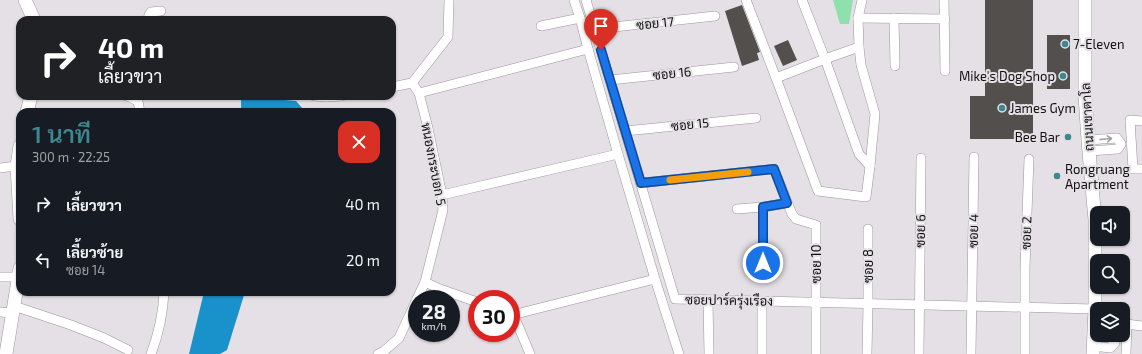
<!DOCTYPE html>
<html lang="th">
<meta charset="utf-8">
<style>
body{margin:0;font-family:"Exo 2",Sarabun,sans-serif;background:#242831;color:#f1f3f6;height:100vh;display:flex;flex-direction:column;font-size:15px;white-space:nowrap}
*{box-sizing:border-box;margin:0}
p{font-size:13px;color:#9ea1a6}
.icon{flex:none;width:22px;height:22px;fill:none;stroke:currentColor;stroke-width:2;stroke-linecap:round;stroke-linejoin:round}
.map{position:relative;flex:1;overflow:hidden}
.sheet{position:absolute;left:16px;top:108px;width:380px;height:188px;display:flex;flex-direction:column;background:#171b24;border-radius:12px;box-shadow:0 1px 3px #0004}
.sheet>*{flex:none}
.guide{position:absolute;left:16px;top:16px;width:380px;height:84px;border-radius:12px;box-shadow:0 1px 3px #0004;background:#202124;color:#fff;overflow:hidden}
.controls{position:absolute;left:1090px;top:206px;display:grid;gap:8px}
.controls a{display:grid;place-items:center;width:40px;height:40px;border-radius:8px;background:#171b24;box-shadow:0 1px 3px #0004;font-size:20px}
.speed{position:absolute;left:408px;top:290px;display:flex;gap:8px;font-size:20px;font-weight:700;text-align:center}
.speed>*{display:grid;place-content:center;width:52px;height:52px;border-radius:50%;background:#171b24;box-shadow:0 1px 3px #0004;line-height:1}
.speed small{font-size:10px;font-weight:400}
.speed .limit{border:6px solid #d22;background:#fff;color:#111}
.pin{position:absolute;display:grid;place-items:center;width:34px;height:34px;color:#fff;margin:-41px -17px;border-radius:50% 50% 50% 0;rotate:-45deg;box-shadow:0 0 4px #0007}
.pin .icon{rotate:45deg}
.me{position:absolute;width:44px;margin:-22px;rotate:0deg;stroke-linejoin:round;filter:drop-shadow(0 0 3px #0008)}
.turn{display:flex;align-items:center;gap:14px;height:84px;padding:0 16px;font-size:18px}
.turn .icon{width:52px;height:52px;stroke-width:2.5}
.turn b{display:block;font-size:28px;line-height:34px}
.round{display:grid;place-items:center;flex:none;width:42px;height:42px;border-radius:12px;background:#242831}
.head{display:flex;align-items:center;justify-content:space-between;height:68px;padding:0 16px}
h1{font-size:24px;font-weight:600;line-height:30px;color:#3f878e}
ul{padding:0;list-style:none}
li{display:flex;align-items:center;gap:12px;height:56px;padding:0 16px}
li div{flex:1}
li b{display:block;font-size:15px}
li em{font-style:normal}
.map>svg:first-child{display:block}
.green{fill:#8ee0ad}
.water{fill:#1992cc}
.building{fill:#534f4c}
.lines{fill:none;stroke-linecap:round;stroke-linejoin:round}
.street-casing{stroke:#9a969b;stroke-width:10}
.secondary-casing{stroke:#9a969b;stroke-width:14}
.street{stroke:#fff;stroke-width:9}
.secondary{stroke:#fff;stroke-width:13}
.oneway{stroke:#a09fa0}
.route-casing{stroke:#114b97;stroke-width:10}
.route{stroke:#1a73e8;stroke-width:7}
.slow{stroke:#f59e0b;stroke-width:7}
.poi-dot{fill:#3f878e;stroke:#e4e0e5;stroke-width:1.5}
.labels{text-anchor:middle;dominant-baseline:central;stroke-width:4;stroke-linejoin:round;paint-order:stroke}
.street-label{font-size:13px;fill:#111011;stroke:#e4e0e5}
.poi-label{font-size:13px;fill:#111011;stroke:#e4e0e5;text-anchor:start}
</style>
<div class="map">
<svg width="1142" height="354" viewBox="0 0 1142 354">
<rect width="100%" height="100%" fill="#e4e0e5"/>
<!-- green -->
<polygon class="green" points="833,0 853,0 849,24 840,24"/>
<!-- water -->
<g class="water">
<polygon points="241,96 296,101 303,109 302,112 241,112"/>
<polygon points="204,292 245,292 227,350 220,354 189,354"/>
</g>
<!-- building -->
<g class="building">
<polygon points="985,0 1033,0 1033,139 970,139 970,96 985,96"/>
<polygon points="742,5 760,52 757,53 759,60 742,66 725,11"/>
<rect x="1047" y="35" width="23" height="54"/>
<polygon points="788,40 797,60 783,66 774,46"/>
</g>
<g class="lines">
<defs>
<g id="street">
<polyline points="586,0 675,299 1095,309"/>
<polyline points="746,0 776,78 818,191 866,197 870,166 875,114 861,65 859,47 858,18 862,0"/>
<polyline points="802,0 825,59 859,154 870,166"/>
<polyline points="944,0 945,71"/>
<polyline points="858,18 945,19"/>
<polyline points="894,18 895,66"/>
<polyline points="148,20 149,15 151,12 161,11"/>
<polyline points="541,26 580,18 574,0"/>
<polyline points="595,29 715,16"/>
<polyline points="588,49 618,154 655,279"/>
<polyline points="776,78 825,59 859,47"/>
<polyline points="610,80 734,67"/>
<polyline points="412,83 419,93 428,128 442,195 443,210 425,282 440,289 477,302"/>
<polyline points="412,83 448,37 449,0"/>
<polyline points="392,87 412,83"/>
<polyline points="419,93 588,49 580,18"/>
<polyline points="126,96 130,97 137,101"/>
<polyline points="137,96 140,112"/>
<polyline points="314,96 326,97 342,96"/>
<polyline points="1142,121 1130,120 1133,169 1142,169"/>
<polyline points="625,131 756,118"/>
<polyline points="1088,140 1117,138 1121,144"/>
<polyline points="1089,151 1118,149 1121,144"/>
<polyline points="0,168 17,166"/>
<polyline points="641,183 774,169 792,214 796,219 816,225 816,354"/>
<polyline points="442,195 618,154"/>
<polyline points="763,207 763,263"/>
<polyline points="737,209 763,207 787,203"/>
<polyline points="0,277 19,277"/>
<polyline points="417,299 425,282"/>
<polyline points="708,300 709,354"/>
<polyline points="14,306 71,325 104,338 128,350"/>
<polyline points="0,312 13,313"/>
<polyline points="511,315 517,323 530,354"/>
<polyline points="512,315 655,279 679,354"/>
<polyline points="1094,346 1110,348 1115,343 1110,338 1094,337"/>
<path d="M 151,354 C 159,333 163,315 164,292"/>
<polyline points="378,354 384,351 399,338 417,299"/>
<polyline points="762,354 762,301"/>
<polyline points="867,354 868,303 868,229"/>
<polyline points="919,354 921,158"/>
<polyline points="971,354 974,157"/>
<polyline points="1025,354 1025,268 1029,159"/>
<polyline points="1126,354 1127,324 1142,326"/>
</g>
<g id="secondary">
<polyline points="25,0 34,20"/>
<polyline points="1085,0 1085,96 1088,140 1095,220 1095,309 1093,354"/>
<polyline points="27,112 31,96"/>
<polyline points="20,146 17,166 20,219"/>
<polyline points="6,354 20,268"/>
</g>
</defs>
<!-- street casing -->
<use href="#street" class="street-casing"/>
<!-- secondary casing -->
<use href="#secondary" class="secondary-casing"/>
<!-- street -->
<use href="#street" class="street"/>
<!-- secondary -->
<use href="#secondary" class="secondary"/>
</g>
<!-- one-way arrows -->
<defs><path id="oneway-shaft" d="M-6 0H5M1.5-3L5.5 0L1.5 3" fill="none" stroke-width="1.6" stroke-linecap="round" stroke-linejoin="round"/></defs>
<use class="oneway" href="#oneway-shaft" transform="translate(1106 139) rotate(-5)"/>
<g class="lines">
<defs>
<polyline id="route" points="601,50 641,183 774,169 787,203 763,207 763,263"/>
</defs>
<!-- route casing -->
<use href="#route" class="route-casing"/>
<!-- route -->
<use href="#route" class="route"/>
<!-- slow -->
<polyline class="slow" points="670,180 748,172"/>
</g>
<!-- markers -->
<g class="poi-dot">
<circle cx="1065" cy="44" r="4"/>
<circle cx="1063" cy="76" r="4"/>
<circle cx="1002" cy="108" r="4"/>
<circle cx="1068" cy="137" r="4"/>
<circle cx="1057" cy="176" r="4"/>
</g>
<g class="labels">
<!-- street labels -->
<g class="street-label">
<text transform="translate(655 23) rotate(-6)">ซอย 17</text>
<text transform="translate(672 73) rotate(-6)">ซอย 16</text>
<text transform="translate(1087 117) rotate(-93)">ถนนเขาตาโล</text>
<text transform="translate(690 124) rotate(-6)">ซอย 15</text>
<text transform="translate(434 164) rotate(79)">หนองกระบอก 5</text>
<text transform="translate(920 231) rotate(-89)">ซอย 6</text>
<text transform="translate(973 231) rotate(-89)">ซอย 4</text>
<text transform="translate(1026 233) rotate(-88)">ซอย 2</text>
<text transform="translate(816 264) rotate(-90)">ซอย 10</text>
<text transform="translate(868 266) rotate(-90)">ซอย 8</text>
<text transform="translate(729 300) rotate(1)">ซอยปาร์ครุ่งเรือง</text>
</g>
<!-- poi labels -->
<g class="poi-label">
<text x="1073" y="44">7-Eleven</text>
<text x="1055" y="76" text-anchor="end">Mike's Dog Shop</text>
<text x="1010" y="108">James Gym</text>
<text x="1060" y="137" text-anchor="end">Bee Bar</text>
<text x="1065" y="169">Rongruang<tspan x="1065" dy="15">Apartment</tspan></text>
</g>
</g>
</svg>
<div class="controls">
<a><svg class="icon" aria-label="sound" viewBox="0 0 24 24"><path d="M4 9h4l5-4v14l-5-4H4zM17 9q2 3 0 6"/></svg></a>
<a><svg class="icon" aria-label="search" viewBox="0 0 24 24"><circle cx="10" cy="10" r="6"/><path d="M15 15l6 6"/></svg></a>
<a><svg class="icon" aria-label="layers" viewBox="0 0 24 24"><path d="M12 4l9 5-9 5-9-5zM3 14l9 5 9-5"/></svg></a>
</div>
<div class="speed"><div>28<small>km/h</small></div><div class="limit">30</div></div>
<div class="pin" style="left:601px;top:50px;background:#d93025"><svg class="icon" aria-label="arrive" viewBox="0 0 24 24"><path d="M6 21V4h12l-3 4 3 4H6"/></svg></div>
<svg class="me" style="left:763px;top:263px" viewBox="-20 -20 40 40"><circle r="17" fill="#1a73e8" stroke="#fff" stroke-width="3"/><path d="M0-11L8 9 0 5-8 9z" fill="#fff"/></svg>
<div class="guide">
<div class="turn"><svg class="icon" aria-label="right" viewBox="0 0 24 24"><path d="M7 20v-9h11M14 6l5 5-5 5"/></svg><div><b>40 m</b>เลี้ยวขวา</div></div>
</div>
<section class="sheet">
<div class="head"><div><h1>1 นาที</h1><p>300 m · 22:25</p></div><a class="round" style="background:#d93025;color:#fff"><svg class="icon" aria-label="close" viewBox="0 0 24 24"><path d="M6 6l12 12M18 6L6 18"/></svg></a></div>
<ul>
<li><svg class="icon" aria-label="right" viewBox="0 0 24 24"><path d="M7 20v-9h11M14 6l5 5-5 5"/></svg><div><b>เลี้ยวขวา</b></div><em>40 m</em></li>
<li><svg class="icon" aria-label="left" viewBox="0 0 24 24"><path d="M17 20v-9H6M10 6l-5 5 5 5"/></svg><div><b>เลี้ยวซ้าย</b><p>ซอย 14</p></div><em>20 m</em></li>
</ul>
</section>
</div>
